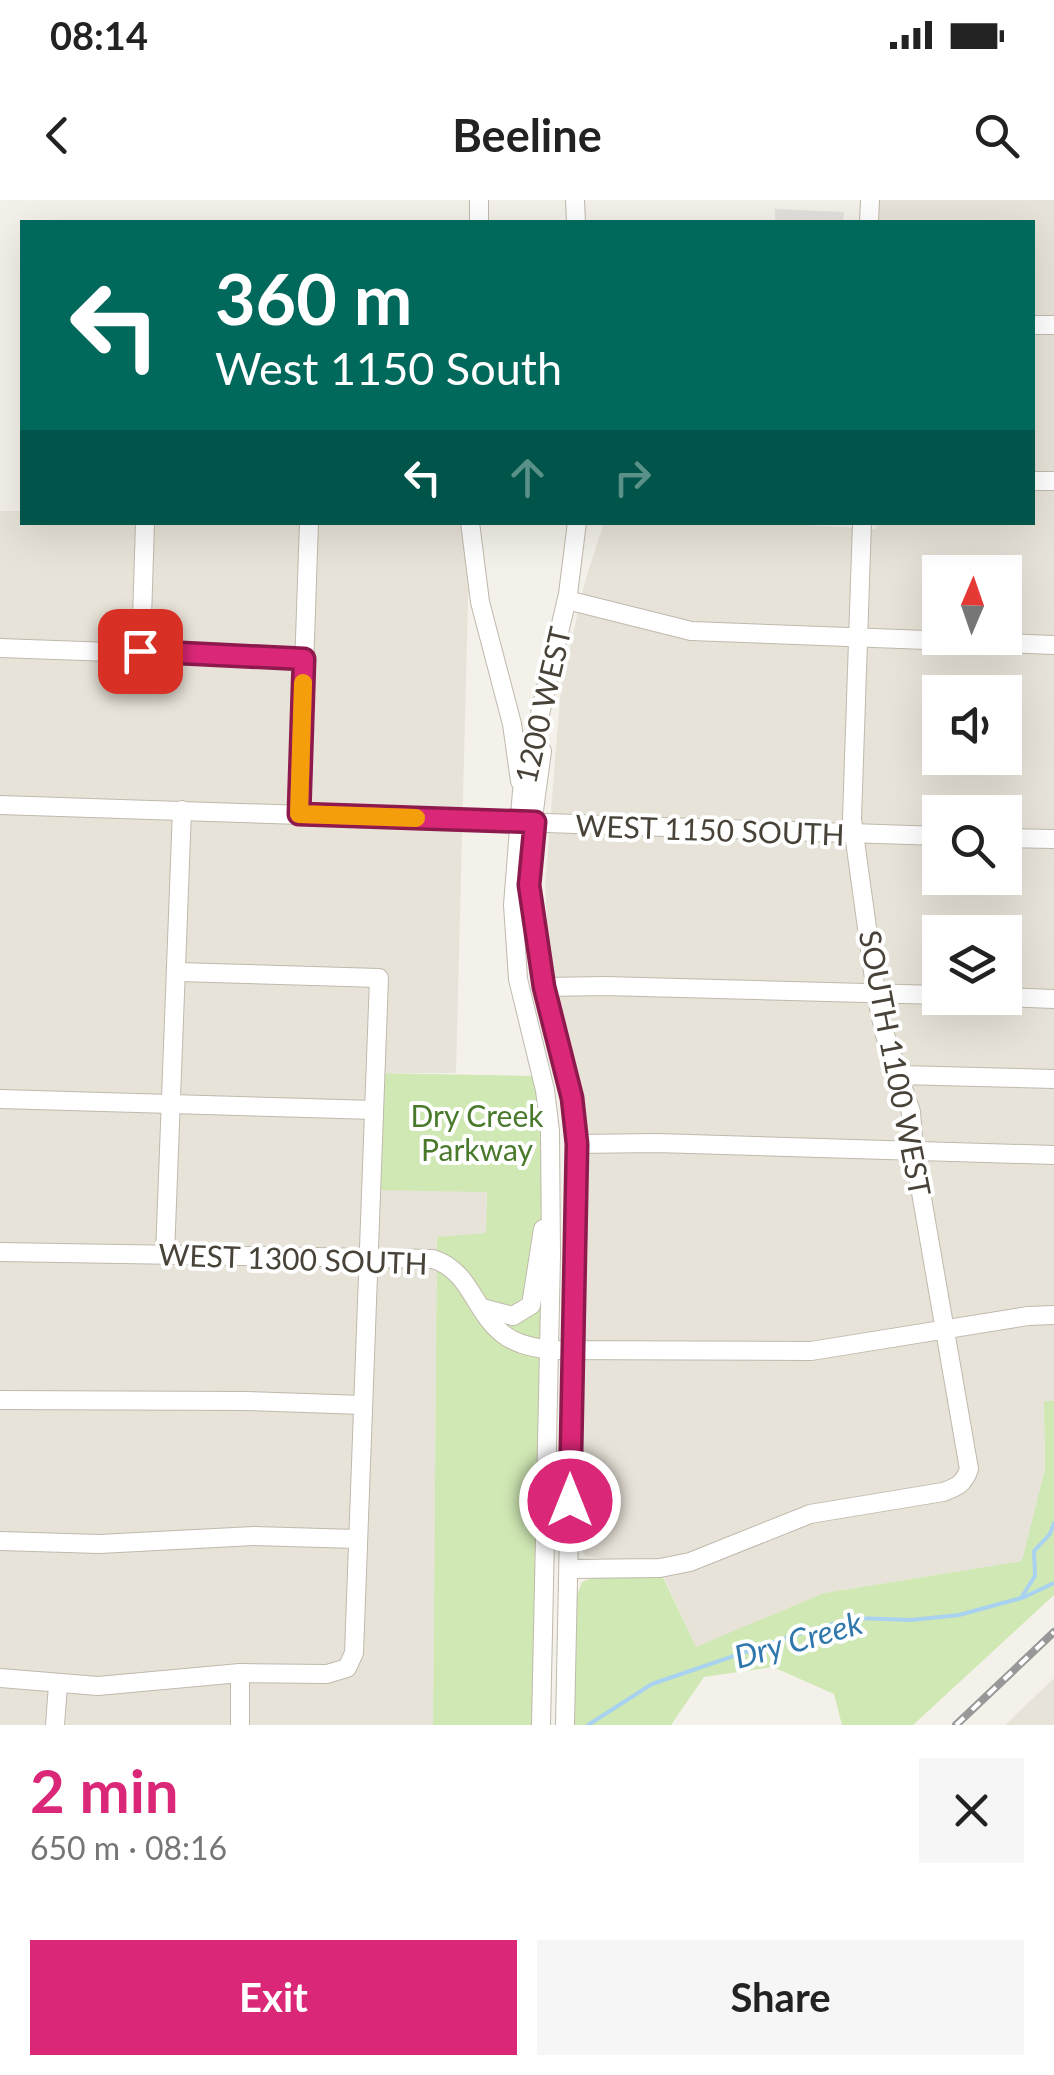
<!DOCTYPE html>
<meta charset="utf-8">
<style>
body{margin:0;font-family:Lato,sans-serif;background:#f6f6f6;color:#222;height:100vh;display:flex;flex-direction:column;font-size:38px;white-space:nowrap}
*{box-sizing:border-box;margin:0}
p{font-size:32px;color:#767676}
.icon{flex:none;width:55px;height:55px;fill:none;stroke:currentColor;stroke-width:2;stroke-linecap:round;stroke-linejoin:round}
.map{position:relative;height:1525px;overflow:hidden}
.side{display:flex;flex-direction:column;background:#fff;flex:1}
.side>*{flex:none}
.hud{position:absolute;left:20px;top:20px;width:1015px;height:305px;border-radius:0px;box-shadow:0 10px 40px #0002;background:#00695c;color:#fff;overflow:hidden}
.needle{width:65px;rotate:2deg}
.tools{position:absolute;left:922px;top:355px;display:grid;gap:20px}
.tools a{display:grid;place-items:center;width:100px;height:100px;border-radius:0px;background:#fff;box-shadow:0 10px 40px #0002;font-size:50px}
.pin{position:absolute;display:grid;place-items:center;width:85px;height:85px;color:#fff;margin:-42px;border-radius:20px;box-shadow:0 5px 15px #0006}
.me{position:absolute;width:110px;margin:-55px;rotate:0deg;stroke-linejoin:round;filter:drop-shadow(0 0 8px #0008)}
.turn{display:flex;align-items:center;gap:35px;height:210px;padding:0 30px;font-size:45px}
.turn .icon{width:130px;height:130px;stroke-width:2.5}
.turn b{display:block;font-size:70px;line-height:85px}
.lanes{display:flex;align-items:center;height:95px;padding:0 30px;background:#0003;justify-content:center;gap:50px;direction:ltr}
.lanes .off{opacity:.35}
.round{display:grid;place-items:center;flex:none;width:105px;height:105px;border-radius:0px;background:#f6f6f6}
.summary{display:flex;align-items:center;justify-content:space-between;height:170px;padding:0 30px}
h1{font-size:60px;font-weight:700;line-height:75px;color:#db2777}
.cta{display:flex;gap:20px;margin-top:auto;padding:20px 30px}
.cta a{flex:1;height:115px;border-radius:0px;background:#db2777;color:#fff;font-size:40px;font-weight:700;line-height:115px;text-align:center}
.cta a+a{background:#f6f6f6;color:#222}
.status{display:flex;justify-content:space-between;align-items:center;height:70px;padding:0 50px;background:#fff;direction:ltr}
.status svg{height:28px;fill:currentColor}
header{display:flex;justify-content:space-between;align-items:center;height:130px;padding:0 30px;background:#fff;font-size:45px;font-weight:700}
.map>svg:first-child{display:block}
.residential{fill:#e8e3d8;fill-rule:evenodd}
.green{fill:#d0e8b4}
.parking{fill:#e3e1de}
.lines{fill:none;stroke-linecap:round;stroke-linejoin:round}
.stream{stroke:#a8d2ef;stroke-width:4}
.minor-casing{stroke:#c0b9ac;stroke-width:20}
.minor{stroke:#fff;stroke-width:18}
.rail-casing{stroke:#989898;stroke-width:8}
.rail{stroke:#fff;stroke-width:4;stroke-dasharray:11;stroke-linecap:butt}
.route-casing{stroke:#8e194d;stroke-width:25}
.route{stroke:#db2777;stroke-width:18}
.slow{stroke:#f59e0b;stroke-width:18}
.labels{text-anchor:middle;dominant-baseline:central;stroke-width:8;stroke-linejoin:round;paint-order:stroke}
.street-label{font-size:30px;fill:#484238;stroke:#fff}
.park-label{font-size:30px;fill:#497a2b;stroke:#fff}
.water-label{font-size:32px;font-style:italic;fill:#3078ab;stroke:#fff}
</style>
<div class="status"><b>08:14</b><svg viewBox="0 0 49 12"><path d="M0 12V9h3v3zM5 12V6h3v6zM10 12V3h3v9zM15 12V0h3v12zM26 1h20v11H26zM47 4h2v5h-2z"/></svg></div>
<header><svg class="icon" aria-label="back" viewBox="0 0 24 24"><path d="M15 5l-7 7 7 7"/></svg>Beeline<svg class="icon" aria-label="search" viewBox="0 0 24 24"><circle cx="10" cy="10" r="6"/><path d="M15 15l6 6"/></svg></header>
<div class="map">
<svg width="1054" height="1525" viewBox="0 0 1054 1525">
<rect width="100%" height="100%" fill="#f4f1ea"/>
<!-- residential -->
<g class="residential">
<path d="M 875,0 L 1054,0 L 1054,1201 L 1044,1202 L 1045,1269 L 1023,1361 L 824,1393 L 698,1451 L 660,1369 L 586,1356 L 577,1344 L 584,927 L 549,763 L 545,685 L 561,487 L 585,381 L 604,323 L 754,322 L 876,329 L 877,322 L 1032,322 L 1032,22 L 875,22 ZM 940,372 L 1005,372 L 1005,438 L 940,438 ZM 940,492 L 1005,492 L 1005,558 L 940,558 ZM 940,612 L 1005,612 L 1005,678 L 940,678 ZM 940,732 L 1005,732 L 1005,798 L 940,798 Z"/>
<polygon points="0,311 22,311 22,322 470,323 456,873 375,873 371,990 487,991 486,1033 437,1038 433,1525 0,1525"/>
<polygon points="1054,1478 1054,1525 1005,1525"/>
</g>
<!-- green -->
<g class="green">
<polygon points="375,873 541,876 551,1083 542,1381 531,1525 433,1525 437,1037 486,1033 487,992 370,990"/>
<polygon points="1044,1201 1054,1201 1054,1395 913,1525 842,1525 834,1494 773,1467 704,1477 671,1525 573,1525 577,1395 582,1382 597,1376 663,1377 696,1447 824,1393 1022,1361 1045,1269"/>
</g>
<!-- parking -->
<polygon class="parking" points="775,9 844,12 843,22 775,22"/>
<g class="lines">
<!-- stream -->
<g class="stream">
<polyline points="1022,1398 1054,1383"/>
<polyline points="588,1525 652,1484 801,1433 855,1418 911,1420 959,1415 1021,1398 1035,1376 1034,1351 1050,1334 1054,1323"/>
</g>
<defs>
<g id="minor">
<polyline points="575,0 576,22"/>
<polyline points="479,22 479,0"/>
<polyline points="869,22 870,0"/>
<polyline points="1032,125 1054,125"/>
<polyline points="1032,281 1054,281"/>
<polyline points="470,322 480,402 512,524 520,581"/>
<polyline points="567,400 691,431 1054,445"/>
<polyline points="0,448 304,459"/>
<polyline points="141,451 145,322"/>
<path d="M 542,551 C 537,589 527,652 529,688 C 536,775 568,857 577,944 L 565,1525"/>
<polyline points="0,605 940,636"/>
<polyline points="299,613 309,322"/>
<polyline points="1005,638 1054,639"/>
<polyline points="544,787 605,786 940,795"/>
<polyline points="1005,797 1054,799"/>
<polyline points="899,875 1054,879"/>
<polyline points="0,899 374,910"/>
<polyline points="577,944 656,943 1054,955"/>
<path d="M 0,1052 L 433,1059 C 471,1071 474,1112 503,1134 C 517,1145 533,1147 549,1150 L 811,1151 L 1028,1116 L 1054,1115"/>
<polyline points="165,1055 182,610"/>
<polyline points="482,1108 513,1116 531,1105 543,1029"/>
<polyline points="0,1200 246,1201 363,1205"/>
<polyline points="0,1341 99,1344 254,1336 357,1339"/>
<path d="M 569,1369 L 660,1368 L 690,1362 L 810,1314 L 943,1292 C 957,1287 964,1284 969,1269 L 914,952 L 911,912 L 884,832 L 876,793 L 852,619 L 862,322"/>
<polyline points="240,1473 240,1525"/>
<polyline points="0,1478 98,1486 240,1473 327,1474 347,1468 354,1453 379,778 177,772"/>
<polyline points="55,1525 58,1485"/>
<polyline points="541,1525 551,1056 550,931 545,890 518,779 513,705 522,591 568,394 577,322"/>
</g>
</defs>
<!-- minor casing -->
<use href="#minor" class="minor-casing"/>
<!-- minor -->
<use href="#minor" class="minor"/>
<defs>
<polyline id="rail" points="956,1525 1054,1432"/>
</defs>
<!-- rail casing -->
<use href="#rail" class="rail-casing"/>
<!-- rail -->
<use href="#rail" class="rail"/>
</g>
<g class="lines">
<defs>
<polyline id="route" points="140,451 304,459 299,614 535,622 529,685 544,787 572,898 577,944 570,1301"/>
</defs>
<!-- route casing -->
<use href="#route" class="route-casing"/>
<!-- route -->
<use href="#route" class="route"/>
<!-- slow -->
<polyline class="slow" points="303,483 299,614 416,618"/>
</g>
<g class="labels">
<!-- street labels -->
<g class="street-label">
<text transform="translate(542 505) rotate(-77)">1200 WEST</text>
<text transform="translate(710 629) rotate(2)">WEST 1150 SOUTH</text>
<text transform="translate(896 863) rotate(79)">SOUTH 1100 WEST</text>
<text transform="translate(293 1058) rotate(2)">WEST 1300 SOUTH</text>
</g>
<!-- park labels -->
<g class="park-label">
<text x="477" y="915">Dry Creek<tspan x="477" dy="34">Parkway</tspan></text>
</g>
<!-- water labels -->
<g class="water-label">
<text transform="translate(798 1439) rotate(-16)">Dry Creek</text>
</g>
</g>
</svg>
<div class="tools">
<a><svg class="needle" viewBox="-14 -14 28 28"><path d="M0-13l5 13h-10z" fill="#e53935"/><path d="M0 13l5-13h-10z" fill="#767676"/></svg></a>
<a><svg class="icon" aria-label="sound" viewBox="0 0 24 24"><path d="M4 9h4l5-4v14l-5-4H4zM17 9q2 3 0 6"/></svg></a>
<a><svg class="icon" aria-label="search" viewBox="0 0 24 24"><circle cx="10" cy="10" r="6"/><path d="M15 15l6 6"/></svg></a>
<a><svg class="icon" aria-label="layers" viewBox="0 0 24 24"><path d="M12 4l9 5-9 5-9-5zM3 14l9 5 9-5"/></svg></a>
</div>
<div class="pin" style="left:140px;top:451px;background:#d93025"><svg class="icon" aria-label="arrive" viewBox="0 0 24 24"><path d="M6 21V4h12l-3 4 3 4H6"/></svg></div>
<svg class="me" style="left:570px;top:1301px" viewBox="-20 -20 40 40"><circle r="17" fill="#db2777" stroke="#fff" stroke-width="3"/><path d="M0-11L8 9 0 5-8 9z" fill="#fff"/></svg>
<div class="hud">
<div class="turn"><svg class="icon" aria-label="left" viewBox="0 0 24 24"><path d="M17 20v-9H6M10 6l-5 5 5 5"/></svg><div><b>360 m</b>West 1150 South</div></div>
<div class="lanes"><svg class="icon" aria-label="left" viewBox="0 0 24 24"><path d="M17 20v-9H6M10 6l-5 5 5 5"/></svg><svg class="icon off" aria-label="ahead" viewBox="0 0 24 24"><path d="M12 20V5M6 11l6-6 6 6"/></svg><svg class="icon off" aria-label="right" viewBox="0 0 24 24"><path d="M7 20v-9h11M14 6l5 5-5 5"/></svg></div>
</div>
</div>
<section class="side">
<div class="summary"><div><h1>2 min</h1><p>650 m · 08:16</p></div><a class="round"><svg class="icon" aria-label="close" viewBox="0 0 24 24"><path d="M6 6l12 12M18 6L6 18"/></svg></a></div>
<div class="cta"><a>Exit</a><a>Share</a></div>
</section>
